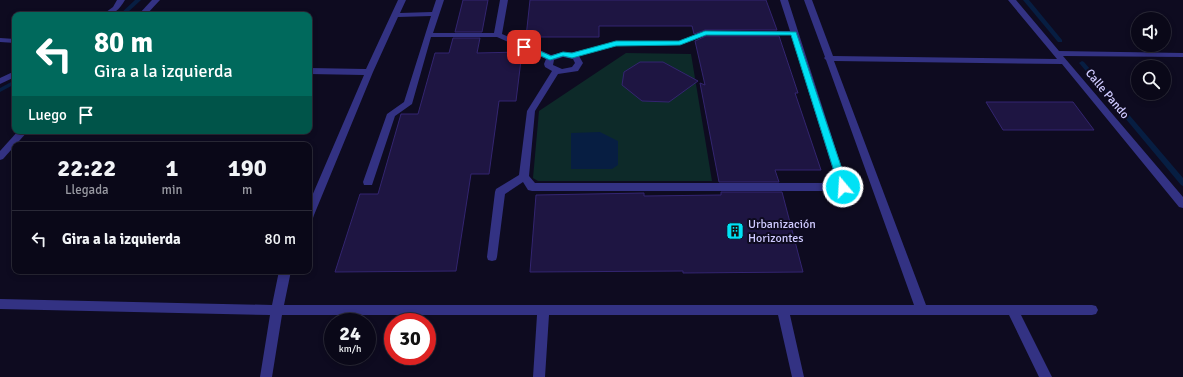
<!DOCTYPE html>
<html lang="es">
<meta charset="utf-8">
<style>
body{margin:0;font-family:Signika,sans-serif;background:#131121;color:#f1f3f6;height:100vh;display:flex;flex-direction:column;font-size:15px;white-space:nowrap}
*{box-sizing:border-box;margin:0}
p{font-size:13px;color:#999aa2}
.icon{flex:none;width:22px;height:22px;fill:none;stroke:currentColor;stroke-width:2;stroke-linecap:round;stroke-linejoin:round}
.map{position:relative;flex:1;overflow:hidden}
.side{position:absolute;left:12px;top:142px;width:300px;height:132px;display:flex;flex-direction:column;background:#0a0818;border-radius:8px;box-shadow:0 2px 6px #0003,0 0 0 1px #2a2937}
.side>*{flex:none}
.guide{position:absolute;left:12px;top:12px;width:300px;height:122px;border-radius:8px;box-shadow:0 2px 6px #0003,0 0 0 1px #2a2937;background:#00695c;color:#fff;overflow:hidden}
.fabs{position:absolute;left:1131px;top:12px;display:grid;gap:8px}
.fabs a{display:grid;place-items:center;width:40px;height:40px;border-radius:50%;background:#0a0818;box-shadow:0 2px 6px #0003,0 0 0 1px #2a2937;font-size:20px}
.speed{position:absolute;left:324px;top:313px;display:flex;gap:8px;font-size:20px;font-weight:700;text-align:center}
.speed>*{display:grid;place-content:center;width:52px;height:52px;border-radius:50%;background:#0a0818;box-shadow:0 2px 6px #0003,0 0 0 1px #2a2937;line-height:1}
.speed small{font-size:10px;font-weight:400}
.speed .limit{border:6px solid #d22;background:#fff;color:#111}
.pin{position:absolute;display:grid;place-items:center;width:34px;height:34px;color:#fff;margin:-17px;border-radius:8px;box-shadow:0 2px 6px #0006}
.me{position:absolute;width:44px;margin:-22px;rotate:342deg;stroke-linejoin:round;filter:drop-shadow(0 0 3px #0008)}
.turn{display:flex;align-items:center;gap:14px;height:84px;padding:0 16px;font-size:18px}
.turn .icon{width:52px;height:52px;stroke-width:2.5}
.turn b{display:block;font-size:28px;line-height:34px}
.then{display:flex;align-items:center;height:38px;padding:0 16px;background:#0003;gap:8px;font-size:15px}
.eta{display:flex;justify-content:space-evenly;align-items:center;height:68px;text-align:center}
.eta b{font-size:24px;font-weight:700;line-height:28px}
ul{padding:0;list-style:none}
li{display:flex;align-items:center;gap:12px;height:56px;padding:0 16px;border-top:1px solid #2a2937}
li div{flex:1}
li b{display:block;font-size:15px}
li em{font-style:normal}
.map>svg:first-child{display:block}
.green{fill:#0d2a29}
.water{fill:#071e42}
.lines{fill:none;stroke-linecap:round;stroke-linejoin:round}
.stream{fill:#071e42;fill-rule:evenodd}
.building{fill:#1e1542;stroke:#332570}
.minor{fill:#333283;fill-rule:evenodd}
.route{fill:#00e1f5;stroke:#00929f}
.labels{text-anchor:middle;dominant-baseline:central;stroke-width:4;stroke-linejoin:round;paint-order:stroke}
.street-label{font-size:12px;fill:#cfcaff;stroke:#0e0b20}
.poi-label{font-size:12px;fill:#cfcaff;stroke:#0e0b20;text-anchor:start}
</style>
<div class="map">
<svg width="1183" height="377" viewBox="0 0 1183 377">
<rect width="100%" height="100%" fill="#0e0b20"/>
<!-- green -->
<polygon class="green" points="626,53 691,54 712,181 538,181 533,178 539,111"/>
<!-- water -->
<polygon class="water" points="600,132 618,141 618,165 612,169 571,169 571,133"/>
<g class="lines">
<!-- stream -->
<g class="stream">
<polygon points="135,0 141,0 125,15 119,15"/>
<polygon points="1023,0 1029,0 1062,40 1062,42 1058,42"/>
<polygon points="1082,61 1084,62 1183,178 1183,186 1181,185 1080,64 1079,63"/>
<polygon points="15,80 15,84 0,92 0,88"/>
</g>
</g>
<!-- building -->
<g class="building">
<polygon points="463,0 488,0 482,32 455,32"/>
<polygon points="530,0 766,0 777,30 705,30 694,34 692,26 599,26 599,37 526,37"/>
<polygon points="706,36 779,36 798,93 795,93 821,170 775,170 779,182 719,182 700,83 705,85 695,41"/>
<polygon points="453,38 480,38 477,53 522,52 516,101 499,101 489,174 471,174 456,271 335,272 360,194 378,194 401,114 418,114 435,53 449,53"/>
<polygon points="640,62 663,62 698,81 669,102 642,101 622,85 624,72"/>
<polygon points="986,102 1073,102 1094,130 1003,130"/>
<polygon points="721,192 782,192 803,272 683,273 683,271 530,272 536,195 644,193 644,196 721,195"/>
</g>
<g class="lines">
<!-- minor -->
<g class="minor">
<path d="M 117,0 L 125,0 C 119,10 114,15 102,15 L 113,7 Z"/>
<polygon points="152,0 160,0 146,15 138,15"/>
<path d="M 398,0 L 406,0 L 400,13 L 432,12 L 436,0 L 444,0 L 433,33 L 494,33 L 500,0 L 508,0 L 502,34 L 551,55 L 563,52 L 570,53 L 616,42 L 679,41 L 705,31 L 790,31 L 780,0 L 788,0 L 848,187 L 847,190 L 843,191 L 532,191 L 528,190 L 523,182 L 505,194 L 497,257 L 496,260 L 492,261 L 488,260 L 487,257 L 495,192 L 496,189 L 519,175 L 527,111 L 552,71 L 545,67 L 544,64 L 546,59 L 497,37 L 431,37 L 412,104 L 395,116 L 372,185 L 364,185 L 363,182 L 387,114 L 404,102 L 431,16 L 398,17 L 373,72 L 314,215 L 313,218 L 309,219 L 309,203 L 364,75 L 309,74 L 309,68 L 366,69 ZM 706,35 L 791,35 L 837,183 L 535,183 L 529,176 L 535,111 L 558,74 L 578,71 L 583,63 L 579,56 L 616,46 L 680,45 ZM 563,57 L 573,59 L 575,63 L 572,67 L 562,69 L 553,65 L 554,60 Z"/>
<polygon points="804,0 812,0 833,56 1057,59 1008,0 1016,0 1059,51 1183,53 1183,57 1063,56 1183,197 1183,208 1179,207 1062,64 834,61 926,305 1092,305 1096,306 1098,310 1096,314 1092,315 1021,315 1052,377 1039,377 1009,315 790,315 804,377 792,377 778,315 549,315 545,377 533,377 537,315 282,315 272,377 260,377 270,315 0,309 0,299 272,305 279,271 291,271 284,305 914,305 826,60 824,58 825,57"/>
<polygon points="0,38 15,39 15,43 0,42"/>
<polygon points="15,71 15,77 0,84 0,78"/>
<polygon points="18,131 28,131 3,159 0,160 0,151"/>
</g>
</g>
<!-- route -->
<polygon class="route" points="705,31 796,32 848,187 846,190 840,190 839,187 791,35 706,35 680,45 616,46 572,58 563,56 550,60 520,47 522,45 527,45 551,56 563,52 572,53 616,41 679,41"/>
<!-- icons -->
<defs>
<symbol id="building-square" viewBox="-11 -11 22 22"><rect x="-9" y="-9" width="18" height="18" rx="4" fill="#00e1f5" stroke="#0e0b20"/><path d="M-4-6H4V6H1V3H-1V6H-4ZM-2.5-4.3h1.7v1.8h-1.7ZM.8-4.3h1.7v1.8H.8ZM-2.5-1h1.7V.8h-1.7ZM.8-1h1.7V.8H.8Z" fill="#111"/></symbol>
</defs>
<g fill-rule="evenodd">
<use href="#building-square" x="725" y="221" width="20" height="20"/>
</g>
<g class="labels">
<!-- street labels -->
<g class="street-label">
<text transform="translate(1107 94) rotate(50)">Calle Pando</text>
</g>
<!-- poi labels -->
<g class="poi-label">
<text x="748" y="224">Urbanización<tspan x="748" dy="14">Horizontes</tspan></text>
</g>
</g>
</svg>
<div class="fabs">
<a><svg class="icon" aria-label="sound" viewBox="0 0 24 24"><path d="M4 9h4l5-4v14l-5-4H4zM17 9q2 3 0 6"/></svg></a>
<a><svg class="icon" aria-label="search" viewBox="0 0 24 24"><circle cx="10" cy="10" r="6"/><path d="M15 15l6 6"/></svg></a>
</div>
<div class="speed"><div>24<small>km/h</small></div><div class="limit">30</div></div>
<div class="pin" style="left:524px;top:47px;background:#d93025"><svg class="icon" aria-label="arrive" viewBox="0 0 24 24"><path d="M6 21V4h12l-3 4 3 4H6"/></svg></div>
<svg class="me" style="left:843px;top:187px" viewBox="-20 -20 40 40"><circle r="17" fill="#00e1f5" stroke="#fff" stroke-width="3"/><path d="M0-11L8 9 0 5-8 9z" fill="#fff"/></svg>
<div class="guide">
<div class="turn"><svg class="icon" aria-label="left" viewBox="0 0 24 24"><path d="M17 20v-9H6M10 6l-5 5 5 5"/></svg><div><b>80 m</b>Gira a la izquierda</div></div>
<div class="then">Luego<svg class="icon" aria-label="arrive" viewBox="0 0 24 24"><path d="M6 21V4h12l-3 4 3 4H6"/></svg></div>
</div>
<section class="side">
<div class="eta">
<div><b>22:22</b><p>Llegada</p></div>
<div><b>1</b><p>min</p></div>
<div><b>190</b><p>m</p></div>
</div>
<ul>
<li><svg class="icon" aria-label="left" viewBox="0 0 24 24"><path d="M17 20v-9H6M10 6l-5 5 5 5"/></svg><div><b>Gira a la izquierda</b></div><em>80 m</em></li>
</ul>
</section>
</div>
